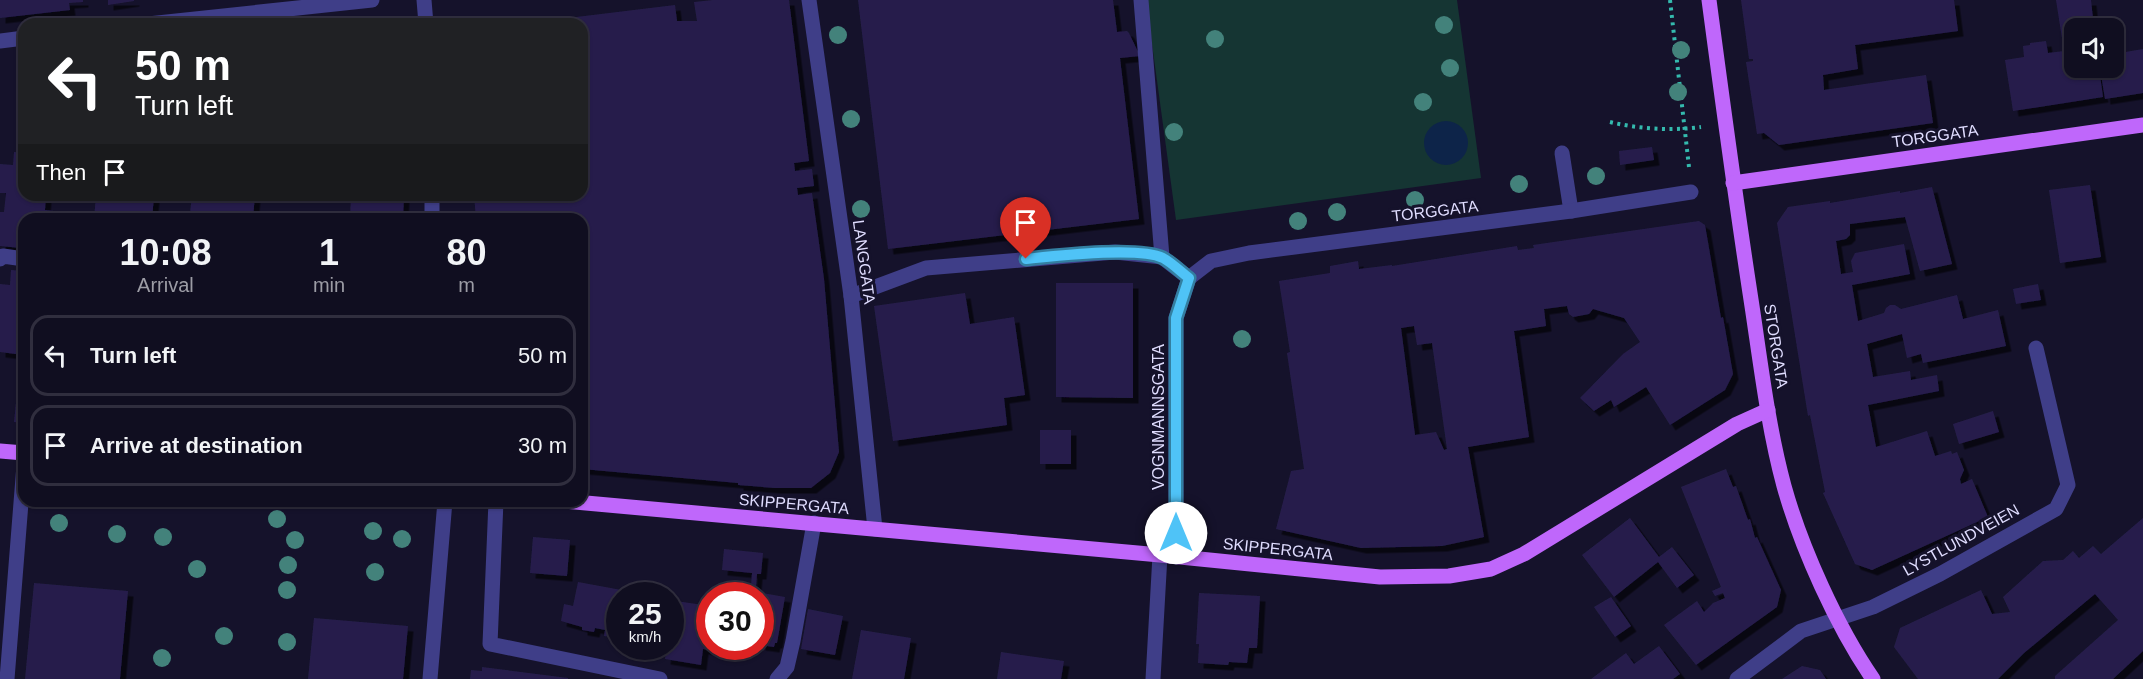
<!DOCTYPE html>
<style>
body{margin:0;font-family:Helvetica,sans-serif;background:#1e1c2d;color:#f1f3f6;height:100vh;display:flex;flex-direction:column;font-size:22px;white-space:nowrap}
*{box-sizing:border-box;margin:0}
p{font-size:20px;color:#9c9ca5}
.icon{flex:none;width:33px;height:33px;fill:none;stroke:currentColor;stroke-width:2;stroke-linecap:round;stroke-linejoin:round}
.map{position:relative;flex:1;overflow:hidden}
.sheet{position:absolute;left:18px;top:213px;width:570px;height:294px;display:flex;flex-direction:column;background:#100e20;border-radius:18px;box-shadow:0 2px 4px #0004,0 0 0 2px #302e3e}
.sheet>*{flex:none}
.top-card{position:absolute;left:18px;top:18px;width:570px;height:183px;border-radius:18px;box-shadow:0 2px 4px #0004,0 0 0 2px #302e3e;background:#202124;color:#fff;overflow:hidden}
.fabs{position:absolute;left:2064px;top:18px;display:grid;gap:12px}
.fabs a{display:grid;place-items:center;width:60px;height:60px;border-radius:12px;background:#100e20;box-shadow:0 2px 4px #0004,0 0 0 2px #302e3e;font-size:30px}
.speed{position:absolute;left:606px;top:582px;display:flex;gap:12px;font-size:30px;font-weight:700;text-align:center}
.speed>*{display:grid;place-content:center;width:78px;height:78px;border-radius:50%;background:#100e20;box-shadow:0 2px 4px #0004,0 0 0 2px #302e3e;line-height:1}
.speed small{font-size:15px;font-weight:400}
.speed .limit{border:9px solid #d22;background:#fff;color:#111}
.pin{position:absolute;display:grid;place-items:center;width:51px;height:51px;color:#fff;margin:-62px -26px;border-radius:50% 50% 50% 0;rotate:-45deg;box-shadow:0 0 6px #0007}
.pin .icon{rotate:45deg}
.me{position:absolute;width:66px;margin:-33px;rotate:0deg;stroke-linejoin:round;filter:drop-shadow(0 0 4px #0008)}
.turn{display:flex;align-items:center;gap:21px;height:126px;padding:0 18px;font-size:27px}
.turn .icon{width:78px;height:78px;stroke-width:2.5}
.turn b{display:block;font-size:42px;line-height:51px}
.then{display:flex;align-items:center;height:57px;padding:0 18px;background:#0003;gap:12px;font-size:22px}
.eta{display:flex;justify-content:space-evenly;align-items:center;height:102px;text-align:center}
.eta b{font-size:36px;font-weight:700;line-height:42px}
ul{padding:0;list-style:none}
li{display:flex;align-items:center;gap:18px;height:81px;margin:0 12px 9px;padding:0 6px;border:3px solid #302e3e;border-radius:18px}
li div{flex:1}
li b{display:block;font-size:22px}
li em{font-style:normal}
.map>svg:first-child{display:block}
.green{fill:#153533}
.water{fill:#0d2449}
.building{fill:#261e4b;fill-rule:evenodd;filter:url(#shadow)}
.lines{fill:none;stroke-linecap:round;stroke-linejoin:round}
.path{stroke:#34baae;stroke-width:4;stroke-dasharray:3 4.5;stroke-linecap:butt}
.minor{stroke:#3f3e88;stroke-width:15}
.major{stroke:#bf67fb;stroke-width:15}
.tree{fill:#43827b}
.route-casing{stroke:#337fa1;stroke-width:15}
.route{stroke:#4fc3f7;stroke-width:10}
.labels{text-anchor:middle;dominant-baseline:central;stroke-width:6;stroke-linejoin:round;paint-order:stroke}
.street-label{font-size:16px;fill:#dfdcfe;stroke:#15122b}
</style>
<div class="map">
<svg width="2143" height="679" viewBox="0 0 2143 679">
<defs>
<filter id="shadow"><feDropShadow dx="5.5" dy="5.5" stdDeviation="0" flood-color="#0009"/></filter>
</defs>
<rect width="100%" height="100%" fill="#15122b"/>
<!-- green -->
<polygon class="green" points="1146,0 1457,0 1481,178 1176,220"/>
<!-- water -->
<circle class="water" cx="1446" cy="143" r="22"/>
<!-- building -->
<g class="building">
<polygon points="0,0 83,0 83,2 69,3 70,10 0,18"/>
<polygon points="108,0 134,0 134,1 108,5"/>
<polygon points="713,0 789,0 809,161 794,163 795,171 812,169 814,186 797,188 798,195 812,193 824,279 839,452 830,473 811,488 775,488 738,485 738,483 582,469 582,219 476,219 474,195 582,195 582,24 527,23 675,5 677,21 697,21 694,2"/>
<polygon points="858,0 1113,0 1117,32 1127,31 1129,33 1140,56 1120,58 1139,219 888,249"/>
<polygon points="1741,0 1954,0 1958,31 1855,45 1858,69 1823,75 1824,90 1926,75 1933,123 1779,145 1764,133 1757,134 1746,62 1753,61 1753,59 1749,59"/>
<polygon points="2056,0 2091,0 2094,28 2074,28 2074,68 2099,68 2103,97 2013,111 2005,60 2024,57 2023,46 2030,45 2030,43 2046,41 2048,53 2064,51"/>
<polygon points="2143,49 2143,93 2105,99 2100,68 2114,68 2114,54"/>
<polygon points="1652,147 1654,160 1620,165 1619,151"/>
<polygon points="14,152 24,153 24,195 46,195 45,210 54,211 54,219 24,219 24,234 22,233 21,248 0,246 0,212 4,212 6,193 0,193 0,164 13,165"/>
<polygon points="2090,185 2101,257 2060,263 2049,190"/>
<polygon points="1932,187 1952,264 1920,271 1905,217 1850,224 1850,235 1846,239 1836,241 1841,274 1853,272 1851,261 1855,253 1904,244 1910,274 1852,285 1858,321 1884,313 1886,308 1890,305 1895,305 1901,309 1957,295 1963,319 1998,310 2006,346 1923,363 1921,354 1907,358 1902,334 1867,344 1873,377 1910,371 1911,380 1937,375 1939,391 1868,405 1876,447 1927,431 1935,456 1951,451 1952,454 1957,452 1964,470 1960,479 1961,484 1972,479 1988,517 1872,570 1855,564 1823,493 1825,492 1810,415 1808,416 1777,223 1788,207 1830,201 1830,203 1900,191 1900,193"/>
<polygon points="96,195 154,197 152,219 94,219"/>
<polygon points="192,195 255,195 253,218 194,219 195,213 190,213"/>
<polygon points="351,195 404,195 403,219 350,219"/>
<path d="M 1699,221 L 1705,225 L 1721,318 L 1723,317 L 1733,374 L 1725,390 L 1670,425 L 1646,387 L 1614,407 L 1611,400 L 1594,411 L 1580,398 L 1623,354 L 1640,342 L 1624,318 L 1593,309 L 1589,314 L 1573,317 L 1569,314 L 1567,306 L 1544,309 L 1546,326 L 1514,331 L 1529,437 L 1468,447 L 1484,537 L 1442,546 L 1361,548 L 1276,529 L 1291,471 L 1304,469 L 1287,353 L 1290,352 L 1279,281 L 1330,273 L 1330,266 L 1358,261 L 1359,269 L 1392,265 L 1392,266 L 1517,246 L 1518,250 L 1534,248 L 1533,245 ZM 1414,326 L 1417,345 L 1432,343 L 1447,449 L 1444,450 L 1436,432 L 1415,435 L 1401,328 Z"/>
<polygon points="11,270 24,271 24,355 0,352 0,284 10,285"/>
<polygon points="1056,283 1133,283 1133,398 1056,397"/>
<polygon points="2038,284 2041,300 2016,304 2013,289"/>
<polygon points="965,293 970,324 1014,317 1025,395 1004,398 1007,425 893,441 874,306"/>
<polygon points="19,373 24,373 24,423 14,422"/>
<polygon points="1993,411 1999,432 1959,444 1953,424"/>
<rect x="1040" y="430" width="31" height="34"/>
<polygon points="1726,469 1733,487 1736,486 1748,520 1750,519 1755,538 1757,537 1781,590 1777,607 1696,665 1664,625 1697,601 1704,612 1713,603 1725,598 1723,593 1715,596 1712,591 1721,587 1681,487"/>
<polygon points="1630,518 1659,557 1672,547 1694,575 1677,588 1658,562 1614,597 1582,555"/>
<polygon points="2143,518 2143,651 2113,679 2055,679 2055,676 2118,620 2095,594 2024,653 1998,679 1918,679 1894,647 1900,628 1981,590 1992,614 2010,612 2003,597 2043,561 2063,560 2073,551 2079,558 2093,546 2101,554"/>
<polygon points="533,537 570,540 567,576 530,573"/>
<polygon points="724,549 763,553 761,574 757,574 756,586 751,586 752,573 722,570"/>
<polygon points="578,582 643,594 643,596 620,596 620,638 604,636 605,630 595,628 594,632 582,630 582,627 561,621 564,604 573,606"/>
<polygon points="34,583 128,591 120,679 25,679"/>
<polygon points="750,591 785,597 777,643 775,643 774,647 760,645 760,596 750,596"/>
<polygon points="1199,593 1260,596 1257,648 1249,648 1247,663 1229,662 1228,665 1198,663 1199,644 1196,644"/>
<polygon points="1611,597 1631,626 1615,637 1594,607"/>
<polygon points="676,601 710,606 710,646 735,646 734,654 703,649 701,665 665,659 667,646 670,646"/>
<polygon points="808,609 843,616 835,655 801,649"/>
<polygon points="314,618 408,626 403,679 308,679"/>
<polygon points="861,630 911,638 904,679 852,679"/>
<polygon points="1659,646 1680,674 1673,679 1591,679 1626,653 1634,664"/>
<polygon points="1001,652 1064,661 1061,679 997,679"/>
<polygon points="1802,666 1820,670 1826,679 1782,679"/>
<polygon points="482,667 568,678 568,679 470,679 471,670 482,671"/>
</g>
<g class="lines">
<!-- path -->
<g class="path">
<polyline points="1670,0 1689,167"/>
<path d="M 1610,122 C 1639,129 1671,131 1701,127"/>
</g>
<!-- minor -->
<g class="minor">
<polyline points="424,0 426,24"/>
<polyline points="809,0 851,296 875,529"/>
<polyline points="1141,0 1162,257"/>
<polyline points="148,24 372,0"/>
<polyline points="0,41 24,38"/>
<polyline points="1562,153 1571,211"/>
<polyline points="432,219 432,195"/>
<polyline points="0,259 3,256 24,259"/>
<polyline points="1189,278 1211,261 1249,253 1571,211 1691,192"/>
<polyline points="851,296 926,268 1115,252 1162,257 1189,278"/>
<polyline points="496,501 490,644 660,679"/>
<polyline points="1176,557 1176,318 1189,278"/>
<polyline points="7,679 24,465"/>
<polyline points="430,679 445,501"/>
<polyline points="777,679 787,667 793,641 814,523"/>
<polyline points="1153,679 1160,555"/>
<polyline points="1737,679 1801,631 1873,607 1940,574 2056,509 2068,485 2036,348"/>
</g>
<!-- major -->
<g class="major">
<path d="M 1709,0 C 1722,98 1735,195 1750,293 C 1760,357 1767,423 1784,486 C 1801,547 1837,627 1873,679"/>
<polyline points="1733,183 2143,125"/>
<polyline points="0,451 24,453"/>
<polyline points="564,501 1160,555 1380,577 1449,576 1491,569 1524,554 1737,424 1768,410"/>
</g>
</g>
<!-- trees -->
<g class="tree">
<circle cx="1444" cy="25" r="9"/>
<circle cx="838" cy="35" r="9"/>
<circle cx="1215" cy="39" r="9"/>
<circle cx="1681" cy="50" r="9"/>
<circle cx="1450" cy="68" r="9"/>
<circle cx="1678" cy="92" r="9"/>
<circle cx="1423" cy="102" r="9"/>
<circle cx="851" cy="119" r="9"/>
<circle cx="1174" cy="132" r="9"/>
<circle cx="1596" cy="176" r="9"/>
<circle cx="1519" cy="184" r="9"/>
<circle cx="1415" cy="200" r="9"/>
<circle cx="861" cy="209" r="9"/>
<circle cx="1337" cy="212" r="9"/>
<circle cx="1298" cy="221" r="9"/>
<circle cx="1242" cy="339" r="9"/>
<circle cx="277" cy="519" r="9"/>
<circle cx="59" cy="523" r="9"/>
<circle cx="373" cy="531" r="9"/>
<circle cx="117" cy="534" r="9"/>
<circle cx="163" cy="537" r="9"/>
<circle cx="402" cy="539" r="9"/>
<circle cx="295" cy="540" r="9"/>
<circle cx="288" cy="565" r="9"/>
<circle cx="197" cy="569" r="9"/>
<circle cx="375" cy="572" r="9"/>
<circle cx="287" cy="590" r="9"/>
<circle cx="224" cy="636" r="9"/>
<circle cx="287" cy="642" r="9"/>
<circle cx="162" cy="658" r="9"/>
</g>
<g class="lines">
<defs>
<path id="route" d="M 1026,259 C 1055,256 1139,246 1163,258 C 1172,263 1181,272 1189,278 L 1176,318 L 1176,533"/>
</defs>
<!-- route casing -->
<use href="#route" class="route-casing"/>
<!-- route -->
<use href="#route" class="route"/>
</g>
<g class="labels">
<!-- street labels -->
<g class="street-label">
<text transform="translate(1935 136) rotate(-8)">TORGGATA</text>
<text transform="translate(1435 211) rotate(-7)">TORGGATA</text>
<text transform="translate(864 262) rotate(82)">LANGGATA</text>
<text transform="translate(1776 346) rotate(81)">STORGATA</text>
<text transform="translate(1158 417) rotate(-90)">VOGNMANNSGATA</text>
<text transform="translate(794 504) rotate(5)">SKIPPERGATA</text>
<text transform="translate(1961 540) rotate(-29)">LYSTLUNDVEIEN</text>
<text transform="translate(1278 549) rotate(6)">SKIPPERGATA</text>
</g>
</g>
</svg>
<div class="fabs">
<a><svg class="icon" aria-label="sound" viewBox="0 0 24 24"><path d="M4 9h4l5-4v14l-5-4H4zM17 9q2 3 0 6"/></svg></a>
</div>
<div class="speed"><div>25<small>km/h</small></div><div class="limit">30</div></div>
<div class="pin" style="left:1026px;top:259px;background:#d93025"><svg class="icon" aria-label="arrive" viewBox="0 0 24 24"><path d="M6 21V4h12l-3 4 3 4H6"/></svg></div>
<svg class="me" style="left:1176px;top:533px" viewBox="-20 -20 40 40"><circle r="19" fill="#fff"/><path d="M0-13L10 11 0 6-10 11z" fill="#4fc3f7"/></svg>
<div class="top-card">
<div class="turn"><svg class="icon" aria-label="left" viewBox="0 0 24 24"><path d="M17 20v-9H6M10 6l-5 5 5 5"/></svg><div><b>50 m</b>Turn left</div></div>
<div class="then">Then<svg class="icon" aria-label="arrive" viewBox="0 0 24 24"><path d="M6 21V4h12l-3 4 3 4H6"/></svg></div>
</div>
<section class="sheet">
<div class="eta">
<div><b>10:08</b><p>Arrival</p></div>
<div><b>1</b><p>min</p></div>
<div><b>80</b><p>m</p></div>
</div>
<ul>
<li><svg class="icon" aria-label="left" viewBox="0 0 24 24"><path d="M17 20v-9H6M10 6l-5 5 5 5"/></svg><div><b>Turn left</b></div><em>50 m</em></li>
<li><svg class="icon" aria-label="arrive" viewBox="0 0 24 24"><path d="M6 21V4h12l-3 4 3 4H6"/></svg><div><b>Arrive at destination</b></div><em>30 m</em></li>
</ul>
</section>
</div>
